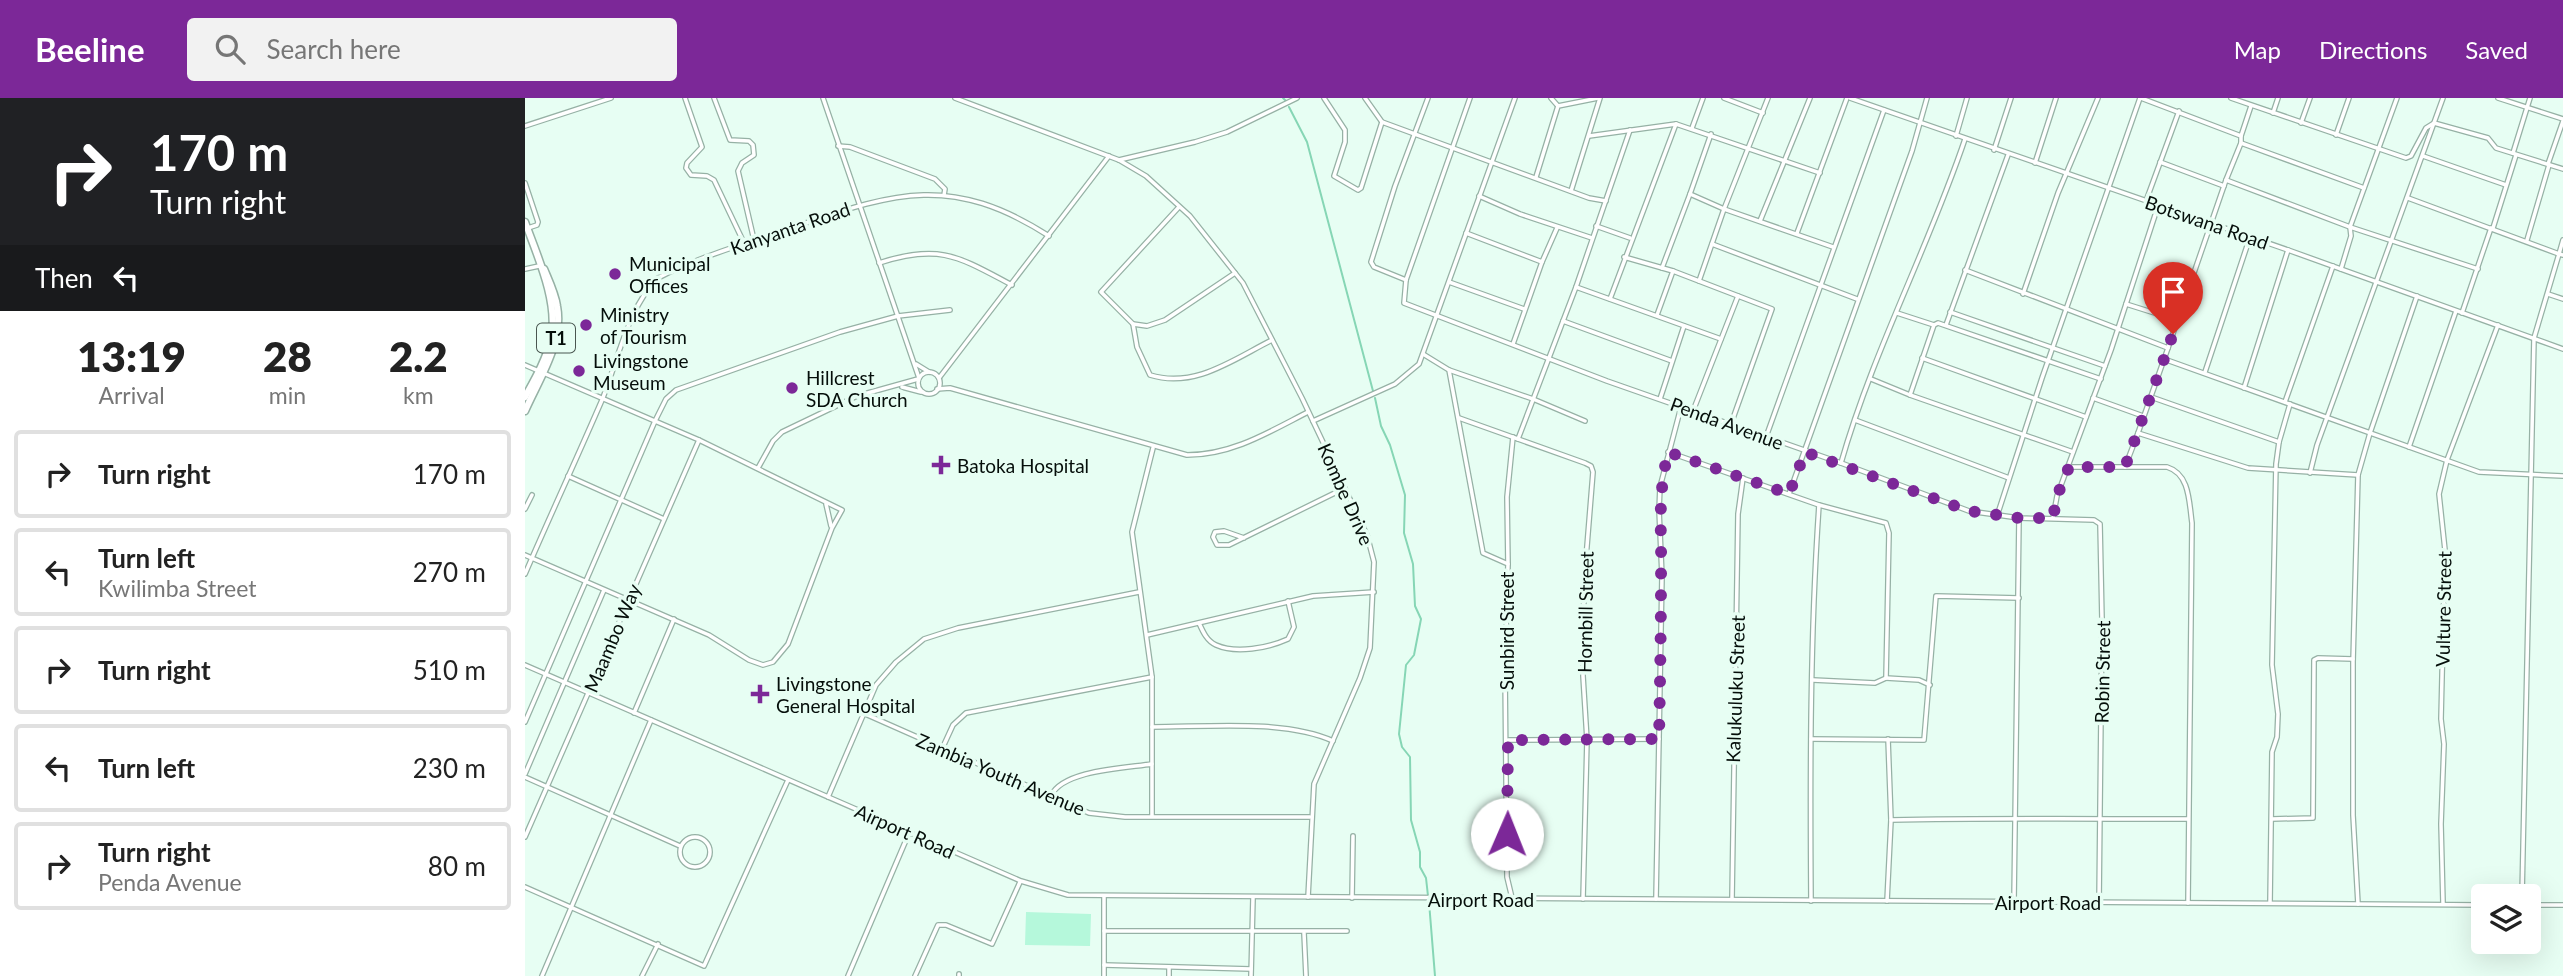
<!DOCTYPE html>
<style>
body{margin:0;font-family:Lato,sans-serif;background:#f2f2f2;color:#222;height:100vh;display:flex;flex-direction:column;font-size:26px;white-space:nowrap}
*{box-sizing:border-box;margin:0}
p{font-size:23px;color:#767676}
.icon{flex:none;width:38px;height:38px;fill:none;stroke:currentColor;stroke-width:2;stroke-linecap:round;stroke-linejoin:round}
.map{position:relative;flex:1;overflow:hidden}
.drawer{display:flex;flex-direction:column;background:#fff;width:525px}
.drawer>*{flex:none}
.guide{background:#202124;color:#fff;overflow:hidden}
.fabs{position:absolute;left:1946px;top:786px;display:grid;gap:14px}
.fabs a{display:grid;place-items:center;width:70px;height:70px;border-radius:7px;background:#fff;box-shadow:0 7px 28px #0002;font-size:35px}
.pin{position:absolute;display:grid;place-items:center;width:60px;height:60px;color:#fff;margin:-72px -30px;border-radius:50% 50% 50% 0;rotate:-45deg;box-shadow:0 0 7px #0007}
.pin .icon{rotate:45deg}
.me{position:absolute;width:77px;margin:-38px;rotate:1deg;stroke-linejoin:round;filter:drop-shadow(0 0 5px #0008)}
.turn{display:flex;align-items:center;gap:24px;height:147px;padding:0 35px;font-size:32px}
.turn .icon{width:91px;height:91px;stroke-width:2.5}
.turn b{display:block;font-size:49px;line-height:60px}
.then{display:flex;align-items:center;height:66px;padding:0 35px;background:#0003;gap:14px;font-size:26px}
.eta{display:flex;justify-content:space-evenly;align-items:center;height:119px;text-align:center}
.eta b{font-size:42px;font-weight:800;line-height:49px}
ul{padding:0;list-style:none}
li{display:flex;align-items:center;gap:21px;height:88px;margin:0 14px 10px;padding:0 21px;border:4px solid #e0e0e0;border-radius:7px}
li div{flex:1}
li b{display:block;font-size:26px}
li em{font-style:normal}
header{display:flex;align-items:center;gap:42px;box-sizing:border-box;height:98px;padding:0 35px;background:#7c2898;color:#fff}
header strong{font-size:33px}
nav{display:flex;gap:38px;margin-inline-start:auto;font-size:24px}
.search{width:490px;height:63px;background:#f2f2f2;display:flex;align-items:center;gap:18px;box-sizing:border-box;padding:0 24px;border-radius:7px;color:#767676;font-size:26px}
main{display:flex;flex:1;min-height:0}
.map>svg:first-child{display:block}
.green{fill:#b5f8db}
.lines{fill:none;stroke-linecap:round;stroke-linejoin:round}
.stream{stroke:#86d6b5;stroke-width:2}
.minor-casing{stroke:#96b1a5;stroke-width:6}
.highway-casing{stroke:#96b1a5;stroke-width:9}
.minor{stroke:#fff;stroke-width:3.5}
.highway{stroke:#fff;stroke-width:6}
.route{stroke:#7c2898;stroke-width:12;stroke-dasharray:0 21.6}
.poi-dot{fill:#7c2898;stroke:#e7fef3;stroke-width:2.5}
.labels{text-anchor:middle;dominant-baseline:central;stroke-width:7;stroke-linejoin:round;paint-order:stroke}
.shield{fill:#e7fef3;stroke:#495650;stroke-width:2}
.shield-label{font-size:18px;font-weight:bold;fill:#050e0a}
.street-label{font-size:19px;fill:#050e0a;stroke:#e7fef3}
.poi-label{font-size:19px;fill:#050e0a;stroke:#e7fef3;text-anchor:start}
</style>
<header>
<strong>Beeline</strong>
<div class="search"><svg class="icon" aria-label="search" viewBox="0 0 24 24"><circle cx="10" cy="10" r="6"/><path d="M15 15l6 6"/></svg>Search here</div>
<nav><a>Map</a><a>Directions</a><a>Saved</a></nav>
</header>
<main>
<section class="drawer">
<div class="guide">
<div class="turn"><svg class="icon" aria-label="right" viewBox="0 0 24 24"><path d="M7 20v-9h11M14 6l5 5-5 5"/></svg><div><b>170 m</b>Turn right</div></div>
<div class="then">Then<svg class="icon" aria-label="left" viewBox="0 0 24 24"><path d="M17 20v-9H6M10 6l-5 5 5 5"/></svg></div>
</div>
<div class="eta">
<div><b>13:19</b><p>Arrival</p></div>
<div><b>28</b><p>min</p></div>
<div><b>2.2</b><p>km</p></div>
</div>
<ul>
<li><svg class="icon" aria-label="right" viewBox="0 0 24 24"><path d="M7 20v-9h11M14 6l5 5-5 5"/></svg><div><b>Turn right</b></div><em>170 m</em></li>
<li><svg class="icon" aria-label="left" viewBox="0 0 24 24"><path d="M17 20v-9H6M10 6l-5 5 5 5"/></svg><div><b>Turn left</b><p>Kwilimba Street</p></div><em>270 m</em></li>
<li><svg class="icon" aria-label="right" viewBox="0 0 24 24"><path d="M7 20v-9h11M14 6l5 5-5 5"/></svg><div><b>Turn right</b></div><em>510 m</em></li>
<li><svg class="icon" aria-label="left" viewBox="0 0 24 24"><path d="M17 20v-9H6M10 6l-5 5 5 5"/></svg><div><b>Turn left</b></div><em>230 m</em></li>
<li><svg class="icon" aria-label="right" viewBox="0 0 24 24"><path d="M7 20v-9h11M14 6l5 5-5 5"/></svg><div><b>Turn right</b><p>Penda Avenue</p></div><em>80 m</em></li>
</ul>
</section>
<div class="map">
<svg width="2038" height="878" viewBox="0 0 2038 878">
<rect width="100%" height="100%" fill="#e7fef3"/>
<!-- green -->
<polygon class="green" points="501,814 566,816 565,848 500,847"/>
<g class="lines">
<!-- stream -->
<g class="stream">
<polyline points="758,0 761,3"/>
<polyline points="764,9 782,44 848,293"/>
<polyline points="850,300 856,328 865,347 880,397 879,435 888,466 890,508 896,521 889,557 881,567 874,636 877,649 885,659 886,722 895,754 895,769 901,780 903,798"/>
<polyline points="904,804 910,878"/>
</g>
<defs>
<g id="minor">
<polyline points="160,0 177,49 162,65 161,70 166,77 182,78 189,82 219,145"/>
<polyline points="189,0 205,42 224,43 228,47 229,57 217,65 213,73 229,142"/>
<polyline points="298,0 394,280"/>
<polyline points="430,0 594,62 621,78 665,118 718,185 777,300 842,437 849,464 845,550 835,580 789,686 783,799"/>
<polyline points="799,0 820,32 820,44 809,78 833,92 836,90 857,24"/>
<polyline points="840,0 857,24 1064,100 1081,103"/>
<polyline points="945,0 881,182 879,205 1082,283 1316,365 1444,413 1494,420 1569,422 1575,426 1577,522 1574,805"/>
<polyline points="1026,0 1033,8"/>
<polyline points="1199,0 1238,15"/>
<polyline points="1325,0 1763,152 2038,251"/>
<polyline points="1616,0 1716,38 1716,45 1701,82"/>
<polyline points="1706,0 1881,60 1886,58 1901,30 1909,25 1963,40 1971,50 2038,71"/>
<polyline points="1973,0 2038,21"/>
<polyline points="1748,15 1753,0"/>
<polyline points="1776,25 1785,0"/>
<polyline points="0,28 86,0"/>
<polyline points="1167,30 1178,0"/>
<polyline points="1811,37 1824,0"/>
<polyline points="1064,38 1151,26 1295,75"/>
<polyline points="1431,38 1442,0"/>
<polyline points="1716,38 1726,8"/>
<polyline points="1716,45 1839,90"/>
<polyline points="313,48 325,49 410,81 420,91 419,97"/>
<polyline points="1469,52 1486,0"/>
<polyline points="1988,55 2005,0"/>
<polyline points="1898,58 1981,87"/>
<polyline points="594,62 670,44 702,34 772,0"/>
<polyline points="1635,64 1699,88"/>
<polyline points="1510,65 1531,0"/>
<polyline points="2023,66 2038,23"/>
<polyline points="1011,79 1033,8 1073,0"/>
<polyline points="0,85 13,124 12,127 3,130"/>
<polyline points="1046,93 1075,0"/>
<polyline points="1165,96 1186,36"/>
<polyline points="954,98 995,116 1067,140"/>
<polyline points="1883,100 2034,156 2038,142"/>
<polyline points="1621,103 1654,13"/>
<path d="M 654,109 L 576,194 L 608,226 L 612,249 L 625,277 C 670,291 709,261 747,242"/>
<polyline points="1235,123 1285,0"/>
<polyline points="1071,128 1105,140"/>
<polyline points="1968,130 1991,57"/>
<polyline points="941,135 1017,164"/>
<polyline points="1272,135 1322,0"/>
<polyline points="2002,142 2024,67"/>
<polyline points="1187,146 1332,201"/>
<polyline points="1099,159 1148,173 1247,211 1206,326"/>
<path d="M 354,165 C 415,145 434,159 487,187"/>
<polyline points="1137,170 1165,96 1199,111 1308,149"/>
<polyline points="0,171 14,168"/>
<polyline points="1816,171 1826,138 1825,129 1872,0"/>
<polyline points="1440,172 1643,250 1613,335 1723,370 1833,377"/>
<polyline points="881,182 849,169 846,164 870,88 903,0"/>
<polyline points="1174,183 1199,111 1243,0"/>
<polyline points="924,184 999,211"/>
<polyline points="1051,189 1196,241"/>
<polyline points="1498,196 1533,95 1573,0"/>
<polyline points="2023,196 2038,201"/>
<polyline points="1085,201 1151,26"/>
<polyline points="1601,206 1652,222"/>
<polyline points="1425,214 1580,268"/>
<polyline points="1372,215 1409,227"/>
<polyline points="1937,215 1966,130"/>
<polyline points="1132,217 1148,173"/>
<polyline points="1038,223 1147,263"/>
<polyline points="608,226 622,228 640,222 710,175"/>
<polyline points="1421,227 1483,57"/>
<polyline points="988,246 1017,164 1032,130"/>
<polyline points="1643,250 1701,82 1825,129 1953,171"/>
<polyline points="898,256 924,272 958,455 983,466 980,573 982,779 987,800"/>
<polyline points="1397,260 1561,319"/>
<polyline points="1639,261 1954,374 2038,378"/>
<polyline points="391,266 404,274"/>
<polyline points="0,267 174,342 317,412 307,430 263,546 248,564 238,567 224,562 184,537 0,457"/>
<polyline points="924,272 1008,301 1060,323"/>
<polyline points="1680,274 1725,139"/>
<circle cx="404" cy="285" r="11"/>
<polyline points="414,280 584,58"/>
<polyline points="1346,281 1385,297 1548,354"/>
<polyline points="377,289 396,294"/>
<polyline points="1719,290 1763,152"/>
<path d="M 412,291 L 425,290 L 662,357 C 707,357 744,334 783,314"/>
<polyline points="1385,297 1409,227 1413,225 1576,281"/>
<polyline points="1626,299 1754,344"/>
<polyline points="1568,300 1618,318"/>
<polyline points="1135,301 1159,228"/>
<polyline points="1760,304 1808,168"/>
<polyline points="1168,313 1213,198"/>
<polyline points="934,320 1060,365 1066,368 1068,374 1059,485 1058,578 1062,642 1058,801"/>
<polyline points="1330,322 1484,380"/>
<polyline points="788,323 870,286 894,266 990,0"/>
<polyline points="1241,339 1359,12"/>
<polyline points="993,341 1051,189 1105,32"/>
<polyline points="1884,349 1931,213"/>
<polyline points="1143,354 1294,407 1361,425 1364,435 1361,580 1350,585 1288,582"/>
<path d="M 1316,365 C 1348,253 1403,151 1440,41"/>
<path d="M 1544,369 L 1642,369 C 1665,376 1664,404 1667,425 L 1663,805"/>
<polyline points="1600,369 1613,335"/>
<polyline points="233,370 248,343 257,334 332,298 393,281"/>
<polyline points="1785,375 1792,347 1918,0"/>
<polyline points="43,378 139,421"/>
<polyline points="1264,396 1387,53 1402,0"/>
<polyline points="301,406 306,428"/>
<polyline points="0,411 7,397"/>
<polyline points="1472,418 1517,280 1615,0"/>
<polyline points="1528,420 1532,398 1586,252 1633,108"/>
<polyline points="719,440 699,433 690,434 688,439 692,447 704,447 820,390"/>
<polyline points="983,466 982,399 988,339"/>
<path d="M 0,476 C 25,418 52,360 77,302 C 92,265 104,207 133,180 C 171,160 213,148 254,134 C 362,98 419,71 524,138"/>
<path d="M 674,525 C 678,534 682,543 691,547 C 711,556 743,550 763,541 L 769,529 L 763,503"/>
<polyline points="622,537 788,498 849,494"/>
<polyline points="0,567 496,783 543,797 1958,807"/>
<polyline points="1361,580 1394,582 1405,587"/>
<polyline points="109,615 149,521"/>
<polyline points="338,615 564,715 600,719 785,719"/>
<polyline points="0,624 130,323 141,301 151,292 315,234 373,218 425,212"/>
<path d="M 627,629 C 681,629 760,621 808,643"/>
<polyline points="1286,641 1399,642 1411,498 1494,500"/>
<polyline points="983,642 1134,641"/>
<polyline points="417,651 428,627 441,615 627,579"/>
<polyline points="0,676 79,492"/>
<polyline points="0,679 155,748"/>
<path d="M 526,698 C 537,672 601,670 627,666"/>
<polyline points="303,699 351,587 371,564 399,541 433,530 614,494"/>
<polyline points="627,718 627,579 607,434 628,350"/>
<polyline points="1747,721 1788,720 1789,562 1793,560 1828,561"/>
<path d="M 1366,722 C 1465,720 1564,721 1663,721"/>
<circle cx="170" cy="754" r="15"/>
<polyline points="0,739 174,342"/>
<polyline points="0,789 179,868 263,682"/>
<polyline points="1997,798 2009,240 2034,156 2038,157"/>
<polyline points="827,800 828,738"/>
<polyline points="1131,801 1137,478 1134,412 1135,389 1156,309"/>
<polyline points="1207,801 1213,416 1218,380"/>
<path d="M 1286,803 C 1285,671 1285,539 1294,407"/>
<polyline points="1362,803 1366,722 1363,641"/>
<polyline points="1489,803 1494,420"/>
<polyline points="1745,805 1747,654 1752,639 1753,616 1747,567 1751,366 1754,344 1765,306"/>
<polyline points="1918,805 1916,726 1919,646 1916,621 1920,452 1914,396 1922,362 1973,227"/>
<polyline points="1833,806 1828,717 1828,564 1833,377 1845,335 1892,198"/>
<polyline points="2004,807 2038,807"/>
<polyline points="579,833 822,833"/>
<polyline points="779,835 781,878"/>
<polyline points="579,867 726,871"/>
<polyline points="17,878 126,622"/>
<polyline points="117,878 133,846"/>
<polyline points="323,878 384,735"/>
<polyline points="390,878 413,827 421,827 467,846 495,784"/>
<polyline points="434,878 434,876"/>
<polyline points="579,878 579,799"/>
<polyline points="644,878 644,869"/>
<polyline points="726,878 728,800"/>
</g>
<g id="highway">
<path d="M 0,124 C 12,157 34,205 26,240 C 22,260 10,281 0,299"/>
<path d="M 0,313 C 14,281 39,244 32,208 C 30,195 24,183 19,171"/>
</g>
</defs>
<!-- minor casing -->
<use href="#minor" class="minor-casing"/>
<!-- highway casing -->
<use href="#highway" class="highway-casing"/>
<!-- minor -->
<use href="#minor" class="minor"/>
<!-- highway -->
<use href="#highway" class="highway"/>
</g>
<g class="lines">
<!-- route -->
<path class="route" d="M 982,736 L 983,642 L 1134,641 C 1135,586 1136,532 1136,478 C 1137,431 1132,401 1143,354 L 1264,396 L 1280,354 L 1444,413 L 1494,420 L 1528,420 L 1532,398 L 1544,369 L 1600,369 L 1648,236"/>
</g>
<!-- markers -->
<g class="poi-dot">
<circle cx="90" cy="176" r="7"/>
<circle cx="61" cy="227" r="7"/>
<circle cx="54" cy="273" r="7"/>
<circle cx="267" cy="290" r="7"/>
<path d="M412.5 356.5h7v7h7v7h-7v7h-7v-7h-7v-7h7z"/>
<path d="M231.5 585.5h7v7h7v7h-7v7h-7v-7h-7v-7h7z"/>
</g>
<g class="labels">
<!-- shield labels -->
<rect class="shield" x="12" y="225.5" width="38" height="29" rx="5"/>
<g class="shield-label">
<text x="31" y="240">T1</text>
</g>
<!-- street labels -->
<g class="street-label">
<text transform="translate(1682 124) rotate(19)">Botswana Road</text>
<text transform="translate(265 130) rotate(-19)">Kanyanta Road</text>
<text transform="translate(1202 325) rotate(20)">Penda Avenue</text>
<text transform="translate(821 396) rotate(66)">Kombe Drive</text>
<text transform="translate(1918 511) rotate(-89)">Vulture Street</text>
<text transform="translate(1060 514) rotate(-89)">Hornbill Street</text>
<text transform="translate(981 533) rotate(-90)">Sunbird Street</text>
<text transform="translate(87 540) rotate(-67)">Maambo Way</text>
<text transform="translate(1577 574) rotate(-89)">Robin Street</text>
<text transform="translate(1210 591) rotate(-88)">Kalukuluku Street</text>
<text transform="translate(476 676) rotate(23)">Zambia Youth Avenue</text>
<text transform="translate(380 733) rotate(24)">Airport Road</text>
<text x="956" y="801">Airport Road</text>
<text x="1523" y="804">Airport Road</text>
</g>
<!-- poi labels -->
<g class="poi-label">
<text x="104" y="165">Municipal<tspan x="104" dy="22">Offices</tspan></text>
<text x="75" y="216">Ministry<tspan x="75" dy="22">of Tourism</tspan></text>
<text x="68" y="262">Livingstone<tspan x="68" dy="22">Museum</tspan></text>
<text x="281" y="279">Hillcrest<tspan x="281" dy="22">SDA Church</tspan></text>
<text x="432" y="367">Batoka Hospital</text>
<text x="251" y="585">Livingstone<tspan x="251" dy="22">General Hospital</tspan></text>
</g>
</g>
</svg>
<div class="fabs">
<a><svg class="icon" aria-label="layers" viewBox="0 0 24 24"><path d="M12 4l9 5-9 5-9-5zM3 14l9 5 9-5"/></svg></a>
</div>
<div class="pin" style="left:1648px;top:236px;background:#d93025"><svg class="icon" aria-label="arrive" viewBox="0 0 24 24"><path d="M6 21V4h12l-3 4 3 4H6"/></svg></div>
<svg class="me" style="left:982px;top:736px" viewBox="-20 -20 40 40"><circle r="19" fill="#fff"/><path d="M0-13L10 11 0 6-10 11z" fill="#7c2898"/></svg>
</div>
</main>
